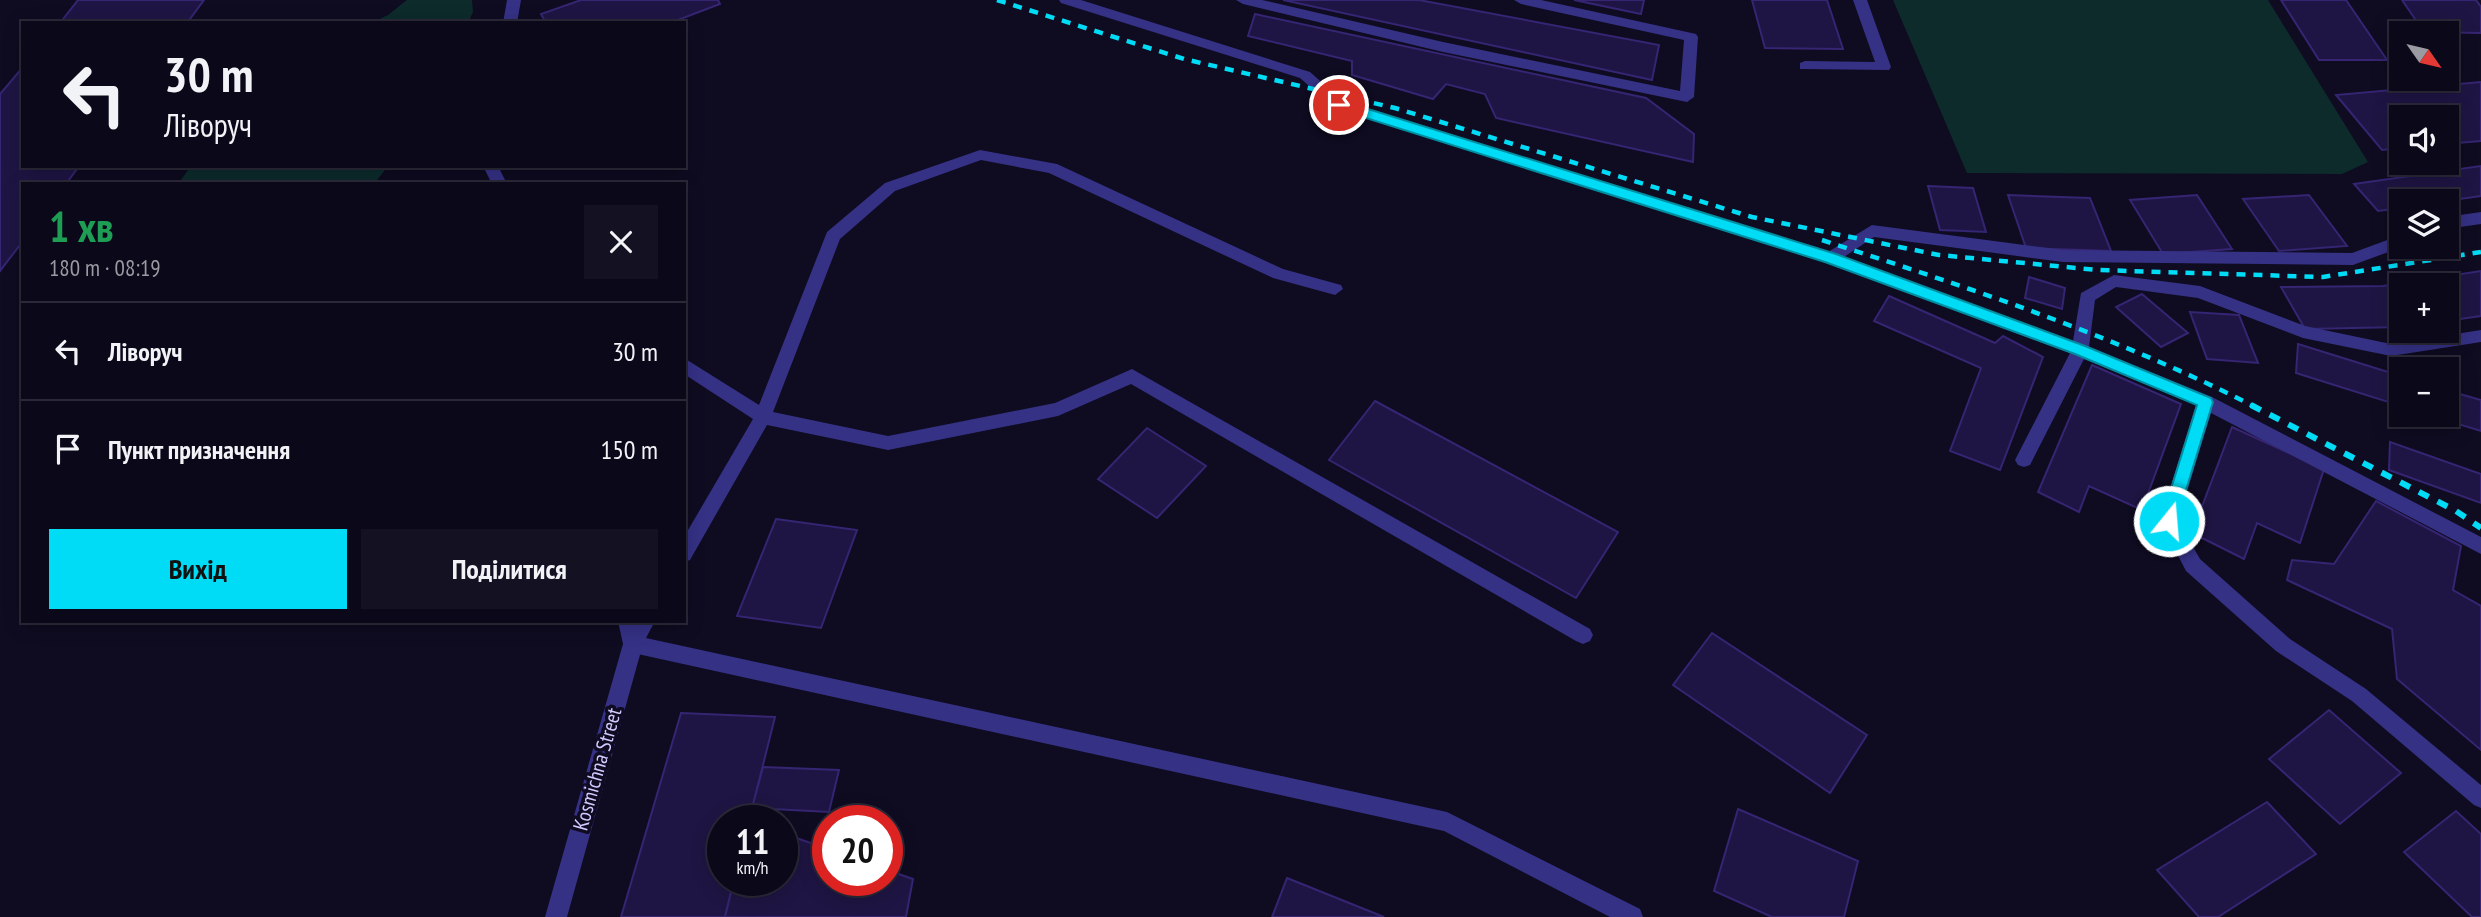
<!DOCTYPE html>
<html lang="uk">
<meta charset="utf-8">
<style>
body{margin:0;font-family:"PT Sans Narrow",sans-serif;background:#141122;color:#f1f3f6;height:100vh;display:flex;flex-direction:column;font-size:26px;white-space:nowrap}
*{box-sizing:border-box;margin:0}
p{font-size:23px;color:#9a9aa2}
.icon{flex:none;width:38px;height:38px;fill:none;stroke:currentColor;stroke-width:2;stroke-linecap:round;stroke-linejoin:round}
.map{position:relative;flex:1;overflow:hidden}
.details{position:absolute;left:21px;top:182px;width:665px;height:441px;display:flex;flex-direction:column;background:#0b0819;border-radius:0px;box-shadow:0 4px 18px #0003,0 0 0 2px #2b2938}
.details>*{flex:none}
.guide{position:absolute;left:21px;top:21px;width:665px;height:147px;border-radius:0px;box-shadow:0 4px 18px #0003,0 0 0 2px #2b2938;background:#0b0819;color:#f1f3f6;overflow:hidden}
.needle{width:46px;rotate:124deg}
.buttons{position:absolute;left:2389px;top:21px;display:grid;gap:14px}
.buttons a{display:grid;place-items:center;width:70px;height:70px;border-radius:0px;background:#0b0819;box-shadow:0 4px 18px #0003,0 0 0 2px #2b2938;font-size:35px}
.speed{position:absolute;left:707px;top:805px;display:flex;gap:14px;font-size:35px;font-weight:700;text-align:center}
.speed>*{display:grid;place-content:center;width:91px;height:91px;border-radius:50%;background:#0b0819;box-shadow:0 4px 18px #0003,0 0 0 2px #2b2938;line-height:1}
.speed small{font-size:18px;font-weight:400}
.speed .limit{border:10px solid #d22;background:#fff;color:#111}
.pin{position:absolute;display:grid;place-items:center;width:60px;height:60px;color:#fff;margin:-30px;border:4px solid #fff;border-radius:50%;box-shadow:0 2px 7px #0007}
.me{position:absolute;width:77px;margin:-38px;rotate:17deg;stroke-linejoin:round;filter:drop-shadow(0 0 5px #0008)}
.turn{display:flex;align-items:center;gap:24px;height:147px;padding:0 28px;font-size:32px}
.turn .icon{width:91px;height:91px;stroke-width:2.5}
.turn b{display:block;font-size:49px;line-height:60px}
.round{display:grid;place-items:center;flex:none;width:74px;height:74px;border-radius:0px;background:#141122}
.summary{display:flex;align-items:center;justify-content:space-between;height:119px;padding:0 28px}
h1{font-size:42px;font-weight:800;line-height:52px;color:#1e9e55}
.primary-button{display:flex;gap:14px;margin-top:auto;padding:14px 28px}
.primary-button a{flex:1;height:80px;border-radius:0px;background:#00dbf6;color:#111;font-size:28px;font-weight:800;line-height:80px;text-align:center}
.primary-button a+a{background:#141122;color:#f1f3f6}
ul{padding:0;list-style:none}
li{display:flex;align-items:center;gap:21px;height:98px;padding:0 28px;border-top:2px solid #2b2938}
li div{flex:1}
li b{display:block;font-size:26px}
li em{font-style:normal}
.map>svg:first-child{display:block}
.green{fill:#0d2b2b}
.building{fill:#1f1544;stroke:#352572;stroke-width:2}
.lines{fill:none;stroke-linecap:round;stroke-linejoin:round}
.lane{fill:#353185;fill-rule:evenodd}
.street{fill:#353185;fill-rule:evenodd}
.rail-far1{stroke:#00dbf6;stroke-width:4.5;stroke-dasharray:9 8;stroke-linecap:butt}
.rail{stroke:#00dbf6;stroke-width:6;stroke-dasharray:11 10;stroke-linecap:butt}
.route{fill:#00dbf6;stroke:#008ea0;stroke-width:2}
.labels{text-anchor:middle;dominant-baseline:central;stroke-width:7;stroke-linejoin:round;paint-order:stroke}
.street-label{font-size:21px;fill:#d1cbff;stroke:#0f0b21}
</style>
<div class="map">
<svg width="2481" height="917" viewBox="0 0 2481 917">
<rect width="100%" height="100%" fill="#0f0b21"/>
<!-- green -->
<g class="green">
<polygon points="407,0 472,0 473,12 468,23 371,23 388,15"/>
<polygon points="1893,0 2268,0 2368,162 2342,174 1967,173"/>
<polygon points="191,166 388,166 374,184 178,184"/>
</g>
<!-- building -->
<g class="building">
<polygon points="78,0 204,0 187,23 60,23"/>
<polygon points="581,0 718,0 720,4 670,23 546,23 541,14"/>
<polygon points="1283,0 1419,0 1659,45 1652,80"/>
<polygon points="1574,0 1644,0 1641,14"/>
<polygon points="1752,0 1827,0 1843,49 1765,48"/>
<polygon points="2281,0 2346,0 2387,60 2319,60"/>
<polygon points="2402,0 2476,0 2481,7 2481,33 2424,32"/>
<polygon points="1255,14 1646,98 1694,134 1693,162 1496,118 1485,94 1446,84 1433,99 1352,75 1352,61 1248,36"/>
<polygon points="23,67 23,166 79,166 66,184 23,184 23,241 0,271 0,94"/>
<polygon points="2481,82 2481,141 2446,144 2446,117 2401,117 2401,148 2382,150 2336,95"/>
<polygon points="2481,166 2481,196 2446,201 2401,201 2401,208 2378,211 2354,184"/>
<polygon points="1928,186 1973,188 1986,232 1940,230"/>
<polygon points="2008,195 2090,198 2111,251 2026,248"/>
<polygon points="2197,195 2232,249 2163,254 2130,200"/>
<polygon points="2309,195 2347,246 2279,251 2243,199"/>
<polygon points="2481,271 2481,316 2446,321 2446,285 2401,285 2401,327 2305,329 2281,287 2383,286"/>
<polygon points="2029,277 2065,288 2062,309 2025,298"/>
<polygon points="2142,294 2188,333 2161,347 2116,307"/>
<polygon points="1889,296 1995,343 2003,336 2043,357 2000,470 1950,451 1981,368 1874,321"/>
<polygon points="2190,312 2239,315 2258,363 2207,359"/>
<polygon points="2298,344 2401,376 2401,406 2296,373"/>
<polygon points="2092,365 2181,404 2142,510 2089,486 2079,512 2038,492"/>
<polygon points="2446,390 2481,400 2481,431 2429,415 2446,415"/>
<polygon points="1375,401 1618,532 1576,598 1329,460"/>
<polygon points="2232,427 2324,469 2300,543 2257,523 2244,559 2192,533"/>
<polygon points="1147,428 1206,466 1157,518 1098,479"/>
<polygon points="2390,442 2481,474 2481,503 2389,470"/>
<polygon points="2376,501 2461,546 2453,590 2481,606 2481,750 2397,679 2392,629 2287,580 2292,560 2334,564"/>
<polygon points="776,519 857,530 821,628 737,616"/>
<polygon points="1712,633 1867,735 1830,793 1673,685"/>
<polygon points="2329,710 2401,773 2340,824 2269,759"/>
<polygon points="681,713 775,717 749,821 723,821 723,880 734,880 725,917 621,917"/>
<polygon points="763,767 839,770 829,812 752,808"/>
<polygon points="2267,802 2316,854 2218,917 2199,917 2157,870"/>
<polygon points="1738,809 1858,861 1844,917 1772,917 1714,891"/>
<polygon points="2456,811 2481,834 2481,917 2472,917 2404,852"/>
<polygon points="782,833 828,849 828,880 887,880 887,870 913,879 906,917 725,917 734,880 782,880"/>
<polygon points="1287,878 1384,917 1272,917"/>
</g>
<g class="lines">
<!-- lane -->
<g class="lane">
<polygon points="1059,0 1081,0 1310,72 1344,102 1828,252 1872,225 2063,250 2352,253 2401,235 2402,247 2353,265 2063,262 1874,237 1844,257 2073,341 2081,293 2114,275 2200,286 2305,326 2391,344 2481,330 2481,342 2391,356 2303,338 2198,298 2116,287 2095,300 2089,347 2212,397 2481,537 2481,554 2211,413 2178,521 2200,559 2290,639 2366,689 2481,785 2481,808 2474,805 2352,701 2276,651 2186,571 2160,521 2196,405 2084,359 2030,465 2024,467 2018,465 2015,460 2070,353 1824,262 1334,108 1300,78 1061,3"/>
<polygon points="1236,0 1262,0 1443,42 1680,91 1684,40 1521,4 1514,0 1541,0 1696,34 1698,37 1694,97 1687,102 1443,52 1243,4"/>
<polygon points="1853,0 1867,0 1891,67 1889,70 1800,69 1800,63 1805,61 1875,62"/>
<polygon points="980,150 1057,164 1283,269 1341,285 1343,289 1335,295 1273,278 1049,173 981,160 895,191 840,239 773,412 888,436 1055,403 1132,369 1590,629 1593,635 1590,641 1583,644 1576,641 1131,384 1058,416 888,450 767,425 690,560 684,562 684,537 753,419 684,374 684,358 759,405 827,232 885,183"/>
<polygon points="2481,212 2481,224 2446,229 2446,217"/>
<polygon points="636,621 655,621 646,638 1447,812 1640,909 1643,917 1610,917 1444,831 633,653 626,650 623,644"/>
</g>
<!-- street -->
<g class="street">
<polygon points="507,0 521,0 517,23 503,23"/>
<polygon points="483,166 498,166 507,184 492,184"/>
<polygon points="618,621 637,621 643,644 567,917 545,917 623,644"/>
</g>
<!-- rail-far1 -->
<g class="rail-far1">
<polyline points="997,0 1184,59 1395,108 1752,217 1939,255 2098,270 2323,277 2481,252"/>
<path d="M 1822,240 C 1969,288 2117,336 2255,407"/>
</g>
<!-- rail -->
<polyline class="rail" points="2251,405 2456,511 2481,528"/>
</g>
<!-- route -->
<polygon class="route" points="1339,100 1836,254 2085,346 2211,398 2213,402 2175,526 2163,526 2161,521 2197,405 2075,354 1825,262 1334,108 1333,105"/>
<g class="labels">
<!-- street labels -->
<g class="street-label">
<text transform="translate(597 769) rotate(-74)">Kosmichna Street</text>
</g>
</g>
</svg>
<div class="buttons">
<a><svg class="needle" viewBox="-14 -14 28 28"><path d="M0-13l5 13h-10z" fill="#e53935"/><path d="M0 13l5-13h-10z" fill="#9a9aa2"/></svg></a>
<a><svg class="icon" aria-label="sound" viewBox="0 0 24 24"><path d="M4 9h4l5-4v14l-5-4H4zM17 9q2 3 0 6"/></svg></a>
<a><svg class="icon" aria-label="layers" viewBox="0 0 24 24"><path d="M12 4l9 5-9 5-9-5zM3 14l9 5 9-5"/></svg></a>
<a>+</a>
<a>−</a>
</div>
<div class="speed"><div>11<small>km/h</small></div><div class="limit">20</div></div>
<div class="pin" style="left:1339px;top:105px;background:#d93025"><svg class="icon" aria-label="arrive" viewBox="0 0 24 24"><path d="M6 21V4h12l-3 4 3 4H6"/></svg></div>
<svg class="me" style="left:2169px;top:521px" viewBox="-20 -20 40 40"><circle r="17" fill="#00dbf6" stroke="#fff" stroke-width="3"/><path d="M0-11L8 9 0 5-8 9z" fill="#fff"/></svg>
<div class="guide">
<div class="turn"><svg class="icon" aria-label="left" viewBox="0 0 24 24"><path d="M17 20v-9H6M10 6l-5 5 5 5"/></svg><div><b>30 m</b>Ліворуч</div></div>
</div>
<section class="details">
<div class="summary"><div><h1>1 хв</h1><p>180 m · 08:19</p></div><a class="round"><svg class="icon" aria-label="close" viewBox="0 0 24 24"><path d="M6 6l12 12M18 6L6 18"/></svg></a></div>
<ul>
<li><svg class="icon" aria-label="left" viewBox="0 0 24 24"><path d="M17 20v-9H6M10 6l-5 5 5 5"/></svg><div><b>Ліворуч</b></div><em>30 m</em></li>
<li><svg class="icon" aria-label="arrive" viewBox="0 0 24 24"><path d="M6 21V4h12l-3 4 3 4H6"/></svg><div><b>Пункт призначення</b></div><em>150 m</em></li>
</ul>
<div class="primary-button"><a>Вихід</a><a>Поділитися</a></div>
</section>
</div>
